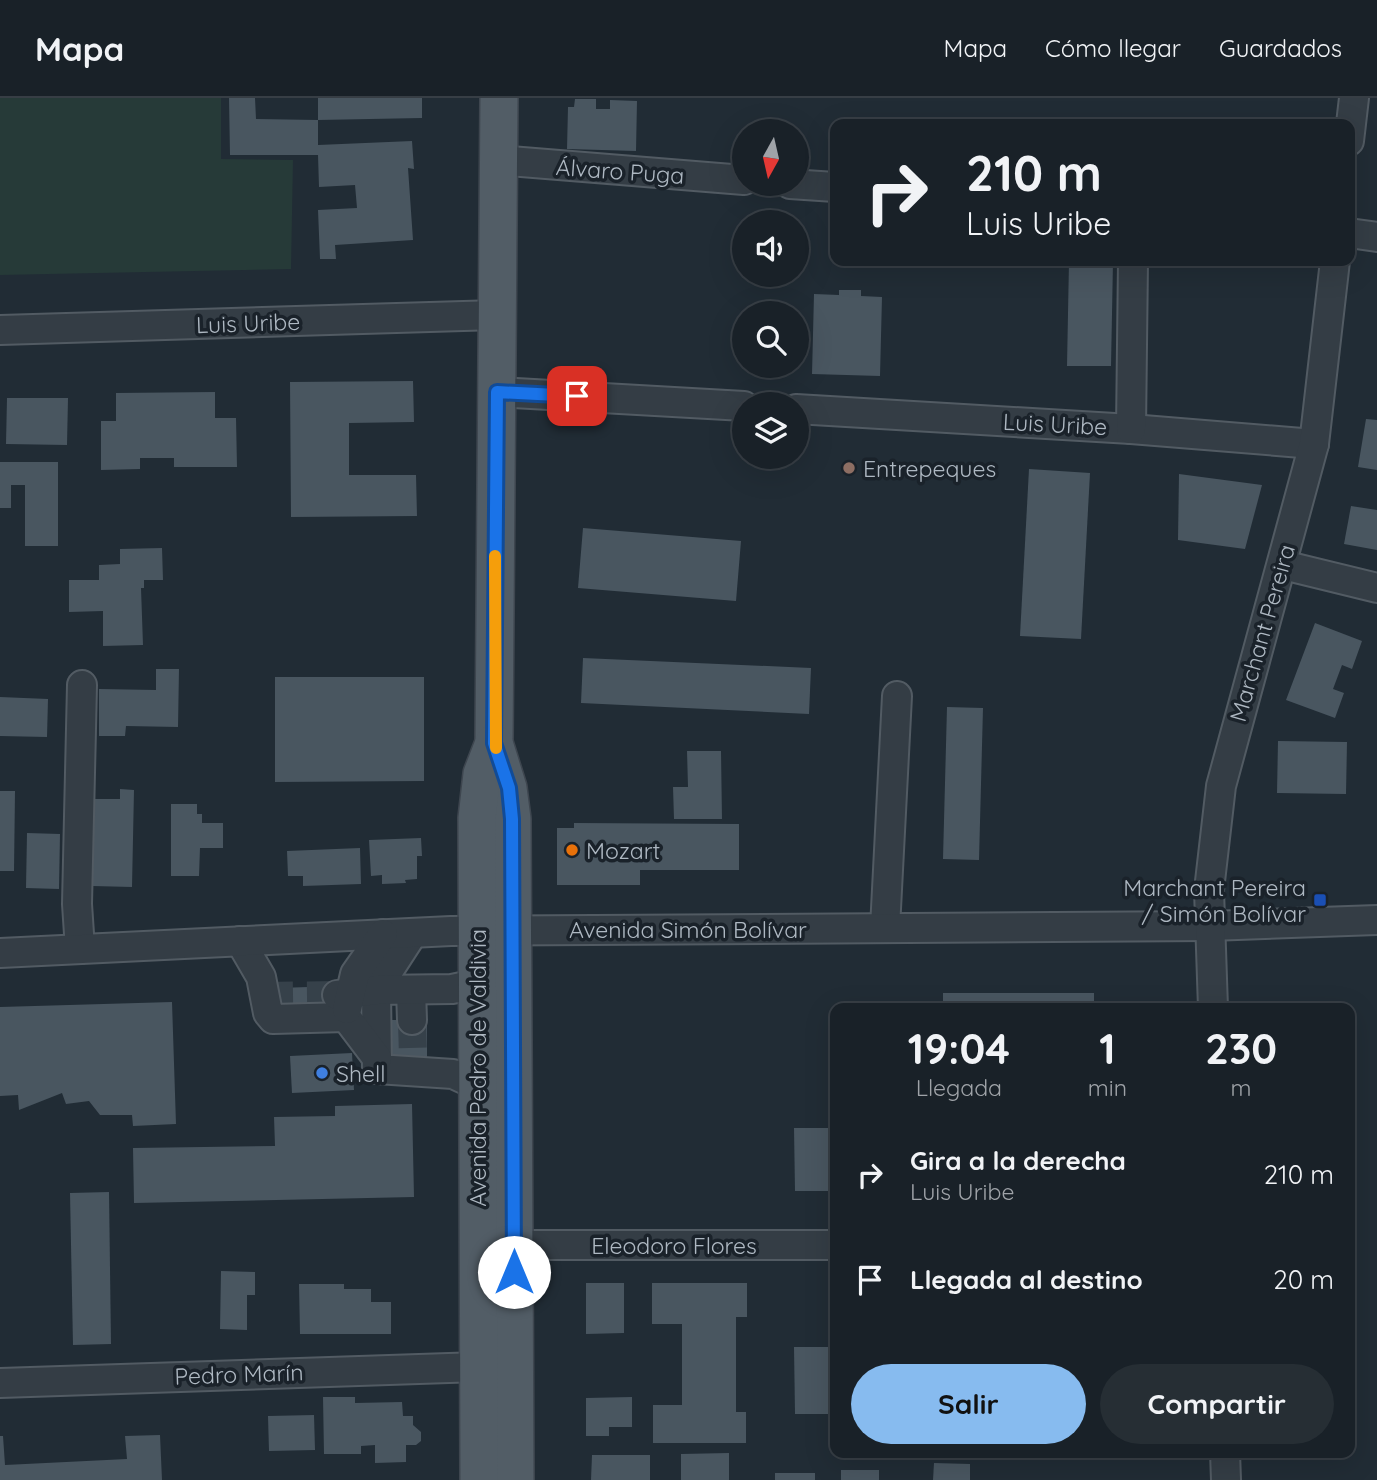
<!DOCTYPE html>
<html lang="es">
<meta charset="utf-8">
<style>
body{margin:0;font-family:Quicksand,sans-serif;background:#262e34;color:#f1f3f6;height:100vh;display:flex;flex-direction:column;font-size:26px;white-space:nowrap}
*{box-sizing:border-box;margin:0}
p{font-size:23px;color:#9fa3a8}
.icon{flex:none;width:38px;height:38px;fill:none;stroke:currentColor;stroke-width:2;stroke-linecap:round;stroke-linejoin:round}
.map{position:relative;flex:1;overflow:hidden}
.panel{position:absolute;left:830px;top:905px;width:525px;height:455px;display:flex;flex-direction:column;background:#192128;border-radius:14px;box-shadow:0 7px 28px #0002,0 0 0 2px #373e45}
.panel>*{flex:none}
.banner{position:absolute;left:830px;top:21px;width:525px;height:147px;border-radius:14px;box-shadow:0 7px 28px #0002,0 0 0 2px #373e45;background:#192128;color:#f1f3f6;overflow:hidden}
.needle{width:46px;rotate:188deg}
.fabs{position:absolute;left:732px;top:21px;display:grid;gap:14px}
.fabs a{display:grid;place-items:center;width:77px;height:77px;border-radius:50%;background:#192128;box-shadow:0 7px 28px #0002,0 0 0 2px #373e45;font-size:35px}
.pin{position:absolute;display:grid;place-items:center;width:60px;height:60px;color:#fff;margin:-30px;border-radius:14px;box-shadow:0 4px 10px #0006}
.me{position:absolute;width:77px;margin:-38px;rotate:0deg;stroke-linejoin:round;filter:drop-shadow(0 0 5px #0008)}
.turn{display:flex;align-items:center;gap:24px;height:147px;padding:0 21px;font-size:32px}
.turn .icon{width:91px;height:91px;stroke-width:2.5}
.turn b{display:block;font-size:49px;line-height:60px}
.eta{display:flex;justify-content:space-evenly;align-items:center;height:119px;text-align:center}
.eta b{font-size:42px;font-weight:700;line-height:49px}
.button{display:flex;gap:14px;margin-top:auto;padding:14px 21px}
.button a{flex:1;height:80px;border-radius:42px;background:#87bbef;color:#111;font-size:28px;font-weight:700;line-height:80px;text-align:center}
.button a+a{background:#262e34;color:#f1f3f6}
ul{padding:0;list-style:none}
li{display:flex;align-items:center;gap:21px;height:105px;padding:0 21px}
li div{flex:1}
li b{display:block;font-size:26px}
li em{font-style:normal}
header{display:flex;align-items:center;gap:42px;box-sizing:border-box;height:98px;padding:0 35px;background:#192128;border-bottom:2px solid #373e45}
header strong{font-size:33px}
nav{display:flex;gap:38px;margin-inline-start:auto;font-size:24px}
.map>svg:first-child{display:block}
.green{fill:#263a38}
.building{fill:#495660}
.lines{fill:none;stroke-linecap:round;stroke-linejoin:round}
.minor-tunnel{stroke:#36414a;stroke-width:28;stroke-dasharray:28 14;stroke-linecap:butt}
.minor-casing{stroke:#525b63;stroke-width:32}
.major-casing{stroke:#3e464f;stroke-width:40}
.minor{stroke:#343d45;stroke-width:28}
.major{stroke:#525d66;stroke-width:37}
.route-casing{stroke:#114b97;stroke-width:18}
.route{stroke:#1a73e8;stroke-width:12}
.slow{stroke:#f59e0b;stroke-width:12}
.education-dot{fill:#8d6e63;stroke:#1a222a;stroke-width:2.5}
.food-dot{fill:#e8710a;stroke:#1a222a;stroke-width:2.5}
.transit-dot{fill:#1a4fb4;stroke:#1a222a;stroke-width:2.5}
.shop-dot{fill:#3f7fe0;stroke:#1a222a;stroke-width:2.5}
.labels{text-anchor:middle;dominant-baseline:central;stroke-width:7;stroke-linejoin:round;paint-order:stroke}
.street-label{font-size:23px;fill:#aeb8c2;stroke:#1a222a}
.poi-label{font-size:23px;fill:#aeb8c2;stroke:#1a222a;text-anchor:start}
</style>
<header>
<strong>Mapa</strong>
<nav><a>Mapa</a><a>Cómo llegar</a><a>Guardados</a></nav>
</header>
<div class="map">
<svg width="1377" height="1382" viewBox="0 0 1377 1382">
<rect width="100%" height="100%" fill="#212c35"/>
<!-- green -->
<polygon class="green" points="0,0 221,0 221,61 293,62 291,171 0,177"/>
<!-- building -->
<g class="building">
<polygon points="229,0 255,0 256,21 318,22 318,47 412,43 414,71 408,70 413,142 335,147 336,161 320,161 318,112 357,110 355,87 319,89 318,57 230,57"/>
<polygon points="318,0 422,0 422,20 318,22"/>
<polygon points="575,1 596,1 596,11 610,11 610,2 637,3 636,53 567,51 568,9 574,9"/>
<polygon points="1069,163 1113,163 1111,268 1067,268"/>
<polygon points="839,192 861,192 861,198 882,199 880,278 812,276 814,196 839,197"/>
<polygon points="413,283 414,324 349,325 349,377 416,377 417,418 291,419 290,284"/>
<polygon points="215,294 215,320 236,320 237,369 174,369 174,360 140,360 140,371 101,372 101,323 116,323 116,295"/>
<polygon points="7,300 68,300 67,347 6,346"/>
<polygon points="1366,321 1377,322 1377,372 1358,369"/>
<polygon points="0,364 58,364 58,448 25,448 25,387 11,387 11,410 0,410"/>
<polygon points="1029,371 1090,375 1081,541 1020,538"/>
<polygon points="1179,376 1262,387 1245,451 1178,442"/>
<polygon points="1351,408 1377,412 1377,452 1344,446"/>
<polygon points="583,430 741,443 736,503 578,490"/>
<polygon points="162,450 163,482 144,482 144,490 141,490 143,547 103,548 103,513 69,514 69,482 99,482 99,467 120,466 120,451"/>
<polygon points="1315,525 1362,543 1352,571 1342,567 1333,591 1344,595 1335,620 1286,602"/>
<polygon points="583,560 811,570 809,616 581,605"/>
<polygon points="156,571 179,571 178,629 126,628 125,638 99,638 99,591 156,592"/>
<polygon points="275,579 424,579 424,683 275,684"/>
<polygon points="0,599 48,601 47,639 0,638"/>
<polygon points="947,609 983,610 979,762 943,761"/>
<polygon points="1278,643 1347,644 1346,696 1277,695"/>
<polygon points="687,653 721,653 722,721 674,721 673,689 688,689"/>
<polygon points="120,691 134,692 132,789 92,788 94,701 120,701"/>
<polygon points="0,693 15,693 14,773 0,773"/>
<polygon points="171,706 197,706 197,716 202,716 202,725 223,725 223,750 200,750 199,778 171,778"/>
<polygon points="574,725 739,726 739,772 640,772 640,787 557,787 557,730 574,730"/>
<polygon points="27,735 60,736 59,791 26,790"/>
<polygon points="421,740 422,758 417,758 417,781 405,782 406,785 382,786 382,777 371,778 369,742"/>
<polygon points="360,750 361,786 303,788 303,778 288,778 287,753"/>
<polygon points="337,888 338,917 280,919 279,890"/>
<rect x="943" y="895" width="151" height="15"/>
<polygon points="172,904 176,1026 133,1028 132,1017 100,1017 89,1003 66,1006 62,995 19,1012 18,997 0,998 0,909"/>
<polygon points="391,922 427,922 427,960 392,961"/>
<polygon points="352,955 354,992 292,995 290,958"/>
<polygon points="412,1006 414,1099 134,1105 133,1050 275,1048 274,1019 335,1018 335,1008"/>
<polygon points="794,1030 835,1030 835,1093 795,1093"/>
<polygon points="109,1094 111,1246 73,1247 70,1095"/>
<polygon points="221,1173 255,1174 255,1197 247,1197 247,1232 220,1231"/>
<polygon points="586,1185 624,1185 624,1235 586,1236"/>
<polygon points="652,1185 747,1185 747,1219 736,1219 736,1314 746,1314 746,1345 653,1345 653,1307 682,1307 682,1226 652,1226"/>
<polygon points="299,1186 344,1186 344,1191 371,1191 371,1204 391,1204 391,1236 300,1236"/>
<polygon points="794,1249 835,1249 835,1316 795,1316"/>
<polygon points="323,1299 355,1299 355,1305 402,1304 403,1318 413,1318 413,1327 421,1334 421,1343 416,1347 406,1347 406,1364 375,1365 375,1347 361,1348 361,1356 324,1356"/>
<polygon points="632,1299 632,1329 609,1329 609,1338 586,1338 586,1300"/>
<polygon points="314,1317 315,1352 269,1353 268,1318"/>
<polygon points="160,1337 162,1382 0,1382 0,1338 3,1338 5,1367 127,1361 125,1338"/>
<polygon points="729,1355 729,1382 681,1382 681,1356"/>
<polygon points="592,1357 650,1357 650,1382 591,1382"/>
<polygon points="934,1365 970,1366 970,1382 933,1382"/>
<rect x="841" y="1372" width="38" height="10"/>
<rect x="775" y="1375" width="40" height="7"/>
</g>
<g class="lines">
<!-- minor-tunnel -->
<g class="minor-tunnel">
<polyline points="265,898 337,897"/>
<polyline points="412,922 413,960"/>
</g>
<defs>
<g id="minor">
<polyline points="1349,43 1354,0"/>
<polyline points="497,62 744,82"/>
<polyline points="790,86 835,89"/>
<polyline points="1349,135 1377,139"/>
<polyline points="0,232 497,217"/>
<polyline points="497,294 744,308"/>
<polyline points="796,311 1131,331 1314,346"/>
<polyline points="1131,331 1133,163"/>
<polyline points="1283,467 1377,490"/>
<polyline points="885,830 897,598"/>
<polyline points="413,835 376,892 377,971 453,976 477,987"/>
<polyline points="240,843 261,879 268,915 273,921 346,919 377,960"/>
<polyline points="80,851 77,806 82,587"/>
<polyline points="0,855 451,833 1210,828 1377,822"/>
<polyline points="411,892 412,922"/>
<polyline points="337,897 376,892 452,891 476,886"/>
<polyline points="1213,910 1209,792 1221,688 1314,346 1335,163"/>
<polyline points="347,911 355,876 383,836"/>
<polyline points="514,1147 835,1147"/>
<polyline points="0,1285 479,1269"/>
<polyline points="1225,1354 1226,1382"/>
</g>
<g id="major">
<polyline points="499,0 494,645 508,690 512,721 515,1382"/>
<polyline points="479,1382 477,720 482,676 494,645"/>
</g>
</defs>
<!-- minor casing -->
<use href="#minor" class="minor-casing"/>
<!-- major casing -->
<use href="#major" class="major-casing"/>
<!-- minor -->
<use href="#minor" class="minor"/>
<!-- major -->
<use href="#major" class="major"/>
</g>
<g class="lines">
<defs>
<polyline id="route" points="514,1174 512,721 509,690 494,645 497,294 577,298"/>
</defs>
<!-- route casing -->
<use href="#route" class="route-casing"/>
<!-- route -->
<use href="#route" class="route"/>
<!-- slow -->
<polyline class="slow" points="495,458 496,650"/>
</g>
<!-- markers -->
<circle class="education-dot" cx="849" cy="370" r="7"/>
<circle class="food-dot" cx="572" cy="752" r="7"/>
<rect class="transit-dot" x="1313" y="795" width="14" height="14" rx="3.5"/>
<circle class="shop-dot" cx="322" cy="975" r="7"/>
<g class="labels">
<!-- street labels -->
<g class="street-label">
<text transform="translate(620 73) rotate(4)">Álvaro Puga</text>
<text transform="translate(248 225) rotate(-2)">Luis Uribe</text>
<text transform="translate(1055 326) rotate(3)">Luis Uribe</text>
<text transform="translate(1262 535) rotate(-74)">Marchant Pereira</text>
<text x="688" y="831">Avenida Simón Bolívar</text>
<text transform="translate(477 970) rotate(-90)">Avenida Pedro de Valdivia</text>
<text x="674" y="1147">Eleodoro Flores</text>
<text transform="translate(239 1276) rotate(-2)">Pedro Marín</text>
</g>
<!-- poi labels -->
<g class="poi-label">
<text x="863" y="370">Entrepeques</text>
<text x="586" y="752">Mozart</text>
<text x="1306" y="789" text-anchor="end">Marchant Pereira<tspan x="1306" dy="26">/ Simón Bolívar</tspan></text>
<text x="336" y="975">Shell</text>
</g>
</g>
</svg>
<div class="fabs">
<a><svg class="needle" viewBox="-14 -14 28 28"><path d="M0-13l5 13h-10z" fill="#e53935"/><path d="M0 13l5-13h-10z" fill="#9fa3a8"/></svg></a>
<a><svg class="icon" aria-label="sound" viewBox="0 0 24 24"><path d="M4 9h4l5-4v14l-5-4H4zM17 9q2 3 0 6"/></svg></a>
<a><svg class="icon" aria-label="search" viewBox="0 0 24 24"><circle cx="10" cy="10" r="6"/><path d="M15 15l6 6"/></svg></a>
<a><svg class="icon" aria-label="layers" viewBox="0 0 24 24"><path d="M12 4l9 5-9 5-9-5zM3 14l9 5 9-5"/></svg></a>
</div>
<div class="pin" style="left:577px;top:298px;background:#d93025"><svg class="icon" aria-label="arrive" viewBox="0 0 24 24"><path d="M6 21V4h12l-3 4 3 4H6"/></svg></div>
<svg class="me" style="left:514px;top:1174px" viewBox="-20 -20 40 40"><circle r="19" fill="#fff"/><path d="M0-13L10 11 0 6-10 11z" fill="#1a73e8"/></svg>
<div class="banner">
<div class="turn"><svg class="icon" aria-label="right" viewBox="0 0 24 24"><path d="M7 20v-9h11M14 6l5 5-5 5"/></svg><div><b>210 m</b>Luis Uribe</div></div>
</div>
<section class="panel">
<div class="eta">
<div><b>19:04</b><p>Llegada</p></div>
<div><b>1</b><p>min</p></div>
<div><b>230</b><p>m</p></div>
</div>
<ul>
<li><svg class="icon" aria-label="right" viewBox="0 0 24 24"><path d="M7 20v-9h11M14 6l5 5-5 5"/></svg><div><b>Gira a la derecha</b><p>Luis Uribe</p></div><em>210 m</em></li>
<li><svg class="icon" aria-label="arrive" viewBox="0 0 24 24"><path d="M6 21V4h12l-3 4 3 4H6"/></svg><div><b>Llegada al destino</b></div><em>20 m</em></li>
</ul>
<div class="button"><a>Salir</a><a>Compartir</a></div>
</section>
</div>
